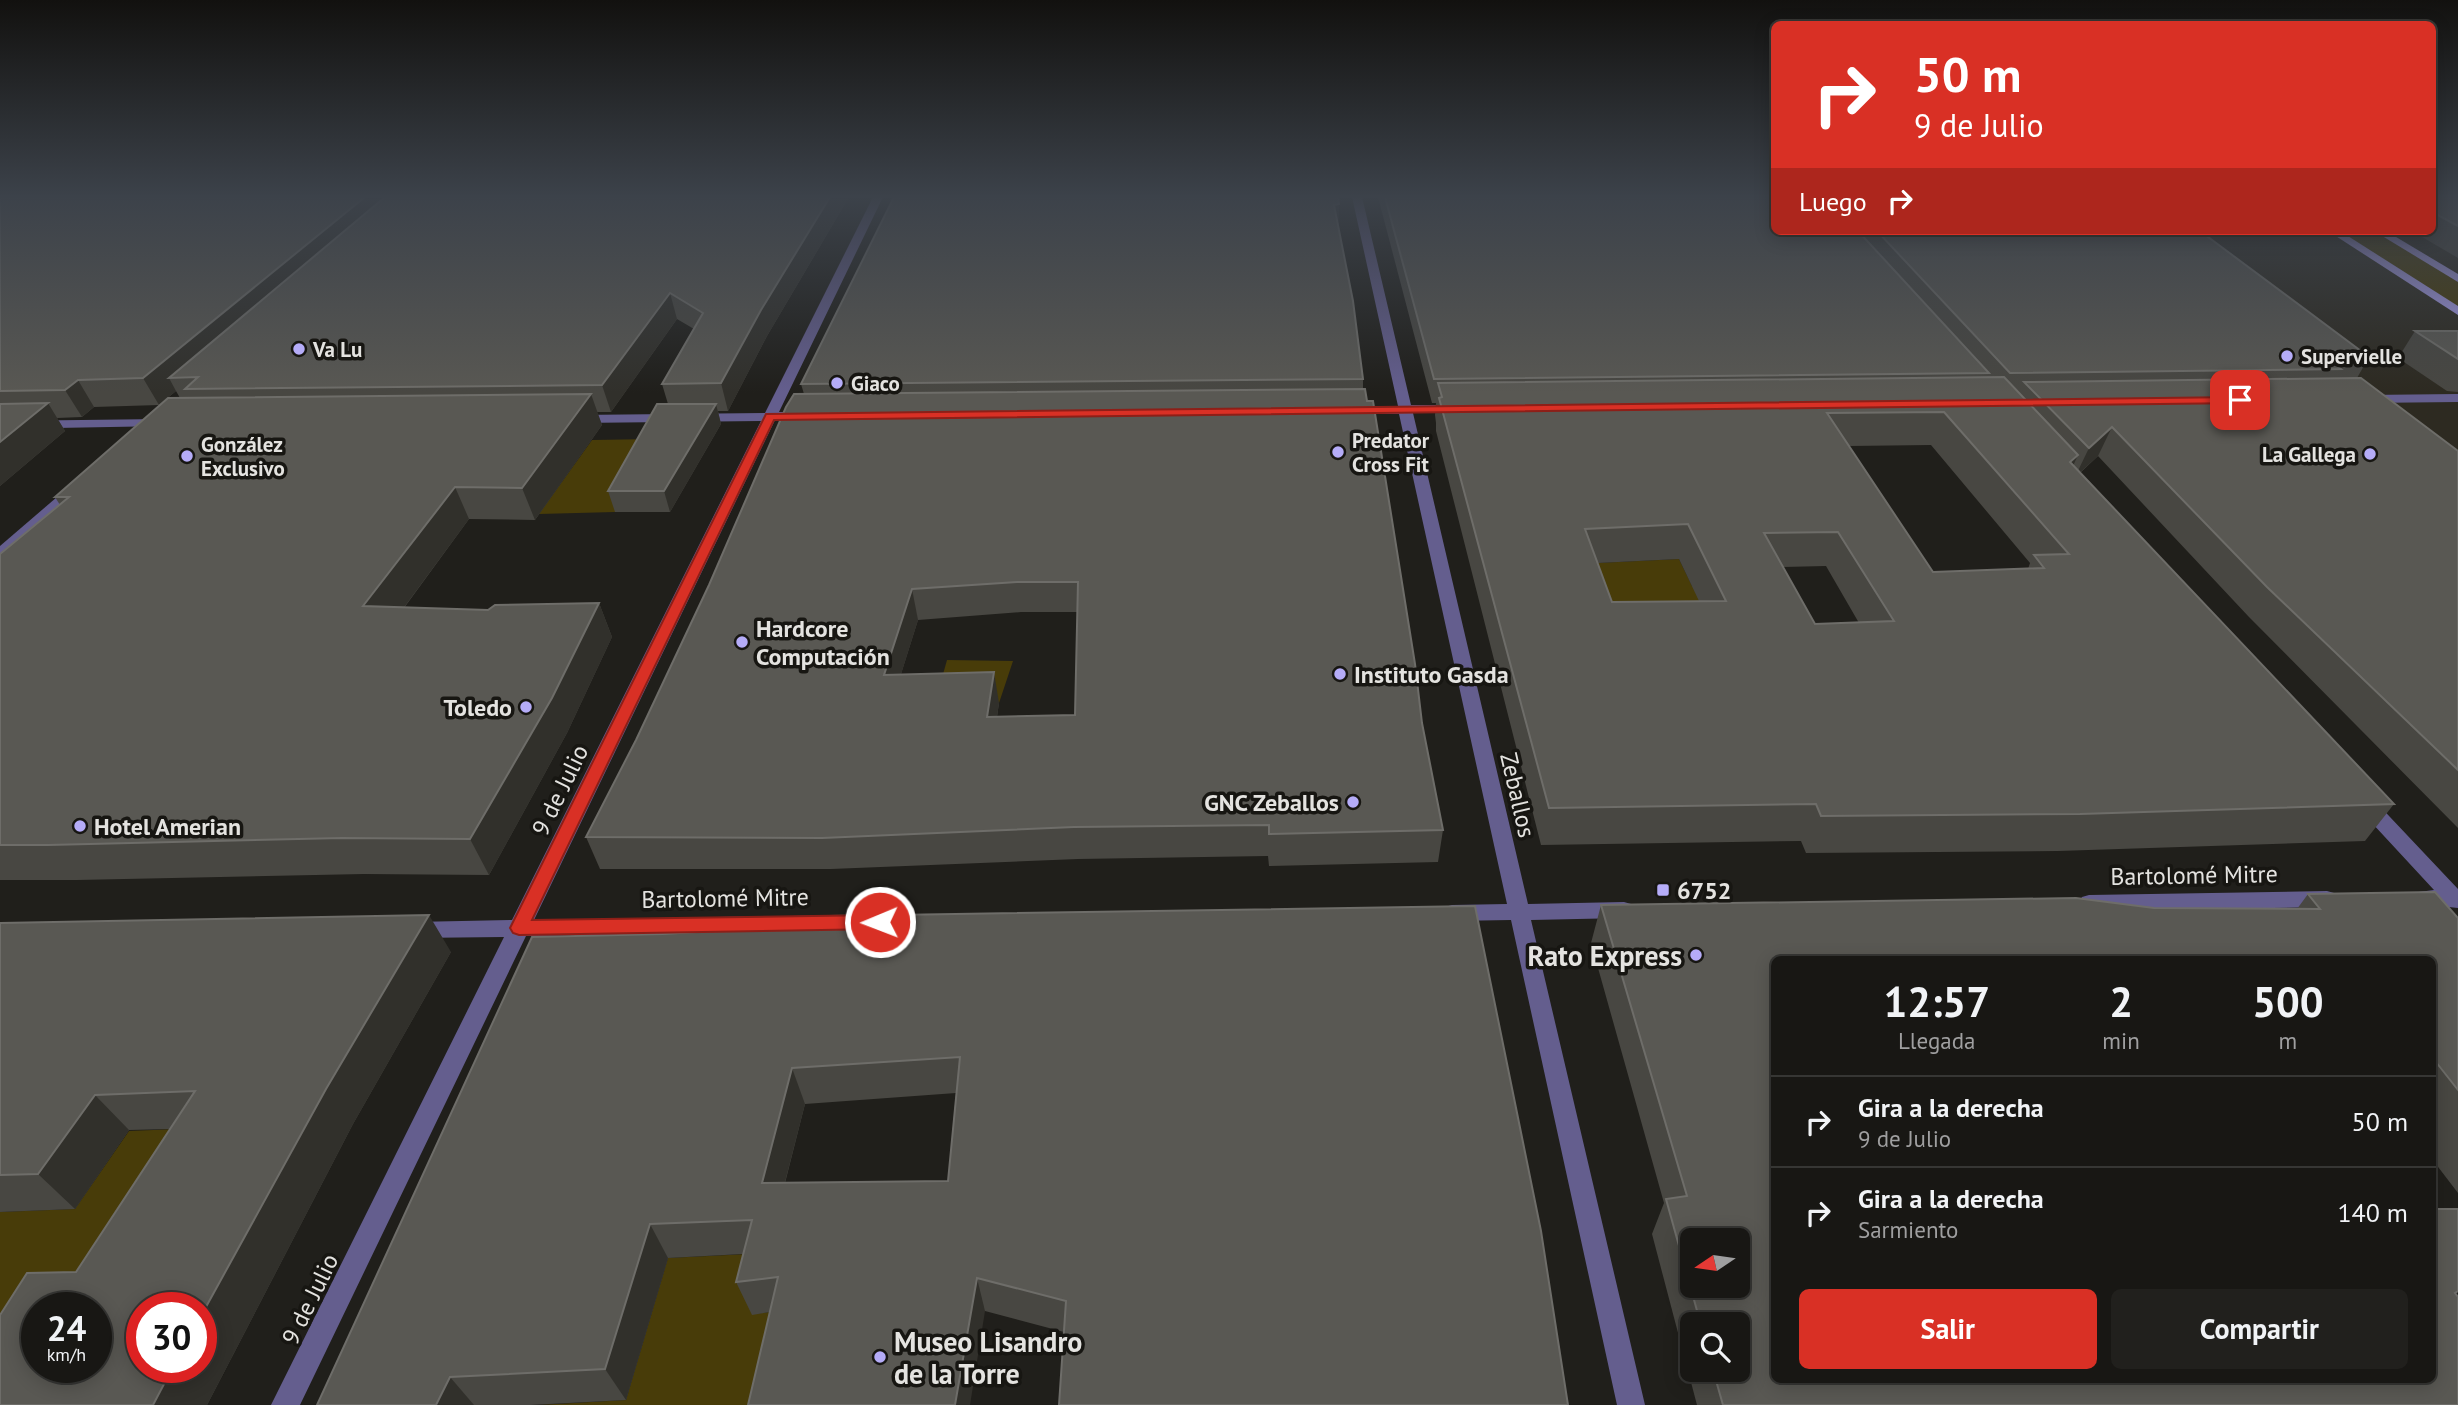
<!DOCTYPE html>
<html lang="es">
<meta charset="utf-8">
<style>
body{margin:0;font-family:"PT Sans",sans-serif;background:#21201d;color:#f1f3f6;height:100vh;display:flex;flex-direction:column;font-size:26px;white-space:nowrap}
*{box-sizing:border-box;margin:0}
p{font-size:23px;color:#9f9fa0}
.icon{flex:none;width:38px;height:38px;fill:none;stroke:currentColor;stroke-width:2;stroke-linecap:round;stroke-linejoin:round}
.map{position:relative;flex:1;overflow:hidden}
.side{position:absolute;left:1771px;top:956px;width:665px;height:427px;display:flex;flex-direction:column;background:#181714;border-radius:10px;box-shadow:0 4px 18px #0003,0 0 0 2px #363634}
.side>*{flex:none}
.banner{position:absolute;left:1771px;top:21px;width:665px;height:214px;border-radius:10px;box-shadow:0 4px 18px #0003,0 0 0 2px #363634;background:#d93025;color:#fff;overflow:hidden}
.needle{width:46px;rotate:257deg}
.buttons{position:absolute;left:1680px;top:1228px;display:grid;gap:14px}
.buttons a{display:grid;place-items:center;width:70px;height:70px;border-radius:10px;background:#181714;box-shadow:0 4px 18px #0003,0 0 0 2px #363634;font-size:35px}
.speed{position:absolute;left:21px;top:1292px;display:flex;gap:14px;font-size:35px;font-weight:700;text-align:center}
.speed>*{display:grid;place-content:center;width:91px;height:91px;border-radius:50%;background:#181714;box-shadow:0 4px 18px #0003,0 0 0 2px #363634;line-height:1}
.speed small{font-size:18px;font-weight:400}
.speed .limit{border:10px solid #d22;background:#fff;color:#111}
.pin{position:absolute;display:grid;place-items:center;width:60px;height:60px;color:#fff;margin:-30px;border-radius:14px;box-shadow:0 4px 10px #0006}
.me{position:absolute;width:77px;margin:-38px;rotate:269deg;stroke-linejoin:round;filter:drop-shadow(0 0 5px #0008)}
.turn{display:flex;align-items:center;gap:24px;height:147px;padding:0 28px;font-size:32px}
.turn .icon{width:91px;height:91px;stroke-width:2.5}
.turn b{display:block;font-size:49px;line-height:60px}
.then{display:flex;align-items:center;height:66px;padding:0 28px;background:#0003;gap:14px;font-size:26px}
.eta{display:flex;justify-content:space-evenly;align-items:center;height:119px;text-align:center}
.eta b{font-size:42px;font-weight:700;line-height:49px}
.button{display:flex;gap:14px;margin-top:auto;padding:14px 28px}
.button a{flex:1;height:80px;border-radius:10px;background:#d93025;color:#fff;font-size:28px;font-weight:700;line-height:80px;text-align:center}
.button a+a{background:#21201d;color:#f1f3f6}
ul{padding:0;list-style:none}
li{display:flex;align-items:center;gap:21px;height:91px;padding:0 28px;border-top:2px solid #363634}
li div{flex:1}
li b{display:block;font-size:26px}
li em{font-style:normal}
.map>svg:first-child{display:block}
.built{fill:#2d2a21}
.green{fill:#483c09}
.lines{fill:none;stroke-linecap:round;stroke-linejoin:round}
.street{fill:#645e8e;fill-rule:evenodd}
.primary{fill:#aaa0f0;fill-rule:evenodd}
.wall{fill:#484742;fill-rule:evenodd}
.shaded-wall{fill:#31302b}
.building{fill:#595853;stroke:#6e6d69;stroke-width:2;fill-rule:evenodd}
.route{fill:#d93025;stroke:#8d1f18;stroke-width:2}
.poi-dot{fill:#b5acf8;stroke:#171612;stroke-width:2.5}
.labels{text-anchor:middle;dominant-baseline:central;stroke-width:7;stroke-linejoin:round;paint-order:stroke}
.far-poi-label{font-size:21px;font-weight:bold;fill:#e4e3e0;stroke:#171612;text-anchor:start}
.poi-label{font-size:24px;font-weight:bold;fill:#e4e3e0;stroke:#171612;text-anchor:start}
.street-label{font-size:24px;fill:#e4e3e0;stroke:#171612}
.near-poi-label{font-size:28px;font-weight:bold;fill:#e4e3e0;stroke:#171612;text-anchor:end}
</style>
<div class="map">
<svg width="2458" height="1405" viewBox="0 0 2458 1405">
<rect width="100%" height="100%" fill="#201f1b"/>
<!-- built -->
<polygon class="built" points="2458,197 2458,707 2170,231 2432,231"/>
<!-- green -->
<g class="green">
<polygon points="2333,231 2379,231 2458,279 2458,311"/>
<polygon points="655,439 615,512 539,514 592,440"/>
<polygon points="1679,559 1692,586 1760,584 1604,638 1577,564"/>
<polygon points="947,660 1013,661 999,703 935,703"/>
<polygon points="226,1127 114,1306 37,1307 0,1383 0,1212 75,1209 129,1131"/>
<polygon points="767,1253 753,1314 793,1309 772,1405 540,1405 626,1400 668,1258"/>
</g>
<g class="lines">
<!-- street -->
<g class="street">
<polygon points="873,197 883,197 779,412 805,412 812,416 805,420 775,420 534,920 850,915 857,917 860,923 857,929 850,931 526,936 300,1405 271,1405 504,937 413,938 406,936 403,930 406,924 413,922 512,920 761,421 577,423 570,419 577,415 765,413"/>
<polygon points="1352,197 1362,197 1411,405 1459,405 1466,409 1459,413 1413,413 1528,904 1624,902 1631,904 1634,910 1631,916 1624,918 1531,920 1645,1405 1617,1405 1511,920 1452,921 1445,919 1442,913 1445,907 1452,905 1507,904 1399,414 1351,414 1344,410 1351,406 1398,406"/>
<polygon points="2458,394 2458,402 2366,403 2359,399 2366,395"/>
<polygon points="161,419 168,423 166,426 0,429 0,421"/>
<polygon points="76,484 81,485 83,488 81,491 5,557 0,559 0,546 71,485"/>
<polygon points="2366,797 2373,799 2458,889 2458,908 2411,903 2408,898 2411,893 2434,890 2359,809 2357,804 2359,799"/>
<polygon points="2327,891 2334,893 2337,899 2334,905 2327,907 2089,911 2082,909 2079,903 2082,897 2089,895"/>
</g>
<!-- primary -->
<g class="primary">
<polygon points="2328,231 2340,231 2458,306 2458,315"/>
<polygon points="2374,231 2386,231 2458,274 2458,282"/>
</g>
</g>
<!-- wall -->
<g class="wall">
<polygon points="0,197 849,197 767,336 728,411 718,411 721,424 670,512 615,512 608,491 668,404 662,384 694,329 677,319 611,412 597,412 602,425 535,520 469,519 404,608 488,610 599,603 612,637 567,733 489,875 364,874 77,880 0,880 0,554 60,505 55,497 180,398 176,391 159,405 94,407 82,417 57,418 65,431 0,486"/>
<path d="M 1378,197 L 1774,197 L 1774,231 L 2293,231 L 2202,232 L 2369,357 L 2357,378 L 2458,451 L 2458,828 L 2249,617 L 2098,456 L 2080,473 L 2394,804 L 2365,841 L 2058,851 L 1806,853 L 1801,841 L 1541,845 L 1436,431 L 1436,423 L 1435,415 L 1436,403 L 1432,403 ZM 1931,445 L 2030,563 L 2028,569 L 1933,572 L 1849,446 ZM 1679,559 L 1699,601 L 1612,602 L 1598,563 ZM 1826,566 L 1859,623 L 1815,624 L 1783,567 Z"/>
<polygon points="2432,197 2458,197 2458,258 2412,231 2432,231"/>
<path d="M 1339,204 L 1338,226 L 1363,379 L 1363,389 L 1422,723 L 1443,830 L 1438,862 L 1269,866 L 1268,856 L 1078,859 L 831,869 L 600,869 L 586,837 L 636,740 L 804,394 L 801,384 ZM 1021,612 L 1078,612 L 1075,715 L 997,717 L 999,703 L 901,674 L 918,620 Z"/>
<polygon points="2415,331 2458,331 2458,392 2447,391 2398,358"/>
<path d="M 2308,894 L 2458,918 L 2458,1193 L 2432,1159 L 2432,1147 L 2434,1145 L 2432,1143 L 2432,959 L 1774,959 L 2458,1405 L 1697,1405 L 1652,1234 L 1664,1203 L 1591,943 L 1601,905 L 2297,909 ZM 1692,1325 L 1738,1325 L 1738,1370 L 1692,1370 Z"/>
<path d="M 1475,906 L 1064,1332 L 985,1311 L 770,1312 L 752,1315 L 736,1282 L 743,1254 L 668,1258 L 626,1400 L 530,1405 L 317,1405 L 663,934 ZM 956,1093 L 948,1181 L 785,1183 L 805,1104 Z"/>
<polygon points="0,923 451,952 353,1124 207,1405 0,1405 76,1272 170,1129 129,1130 75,1209 0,1212"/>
</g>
<!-- shaded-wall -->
<g class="shaded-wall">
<polygon points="365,197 402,197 169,378 176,391 159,405 143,378"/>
<polygon points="830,197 849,197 767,336 728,411 721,383 761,310"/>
<polygon points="1339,204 1338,226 1334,205"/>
<polygon points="670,293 677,319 611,412 602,385"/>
<polygon points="78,380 94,407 82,417 65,390"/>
<polygon points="591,394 602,425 535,520 522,488"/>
<polygon points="48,403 65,431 0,486 0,442"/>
<polygon points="716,404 721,424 670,512 664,491"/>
<polygon points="2112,427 2098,456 2075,477 2089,448"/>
<polygon points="2078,455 2063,488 2070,462"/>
<polygon points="455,487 469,519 380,640 363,606"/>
<polygon points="912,589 918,620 891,706 884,675"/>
<polygon points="599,603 612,637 567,733 489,875 470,839"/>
<polygon points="994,672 999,703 992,749 987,717"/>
<polygon points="429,915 451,952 353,1124 207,1405 153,1405 173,1367 201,1367 201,1316 326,1089"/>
<polygon points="792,1068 805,1104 776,1217 762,1183"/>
<polygon points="95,1095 129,1130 75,1209 38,1174"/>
<polygon points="650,1224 668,1258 626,1400 605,1369"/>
<polygon points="977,1278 985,1311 970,1405 955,1405"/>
<polygon points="450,1377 474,1405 436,1405"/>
</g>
<!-- building -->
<g class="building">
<polygon points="0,197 365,197 143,378 78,380 65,390 0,391"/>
<polygon points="385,197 830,197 761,310 721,383 662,384 703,313 670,293 602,385 185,389 198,377 169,378"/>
<polygon points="894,197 1338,197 1339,204 1334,205 1353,301 1363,379 801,384"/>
<polygon points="1385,197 1774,197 1774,231 1858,231 1989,373 1434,379"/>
<polygon points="2432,197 2458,197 2458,226 2432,212"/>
<polygon points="1877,231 2200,231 2369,357 2326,357 2341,369 2010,373"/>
<polygon points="2415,331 2458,331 2458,359"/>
<path d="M 2004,377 L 2078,455 L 2070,462 L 2394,804 L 2080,814 L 1821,816 L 1816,804 L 1549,808 L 1439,398 L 1442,397 L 1438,383 ZM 1944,412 L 2069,554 L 2034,555 L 2044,568 L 1933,572 L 1827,413 ZM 1688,524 L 1726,601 L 1612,602 L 1585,529 ZM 1838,532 L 1894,621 L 1815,624 L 1764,533 Z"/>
<polygon points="2361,378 2458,451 2458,770 2267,587 2112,427 2089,448 2024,382"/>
<path d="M 1365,389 L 1367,401 L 1373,401 L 1415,664 L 1422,723 L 1443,830 L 1269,834 L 1269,825 L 1074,827 L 822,838 L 586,837 L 636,740 L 709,585 L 786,407 L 794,394 ZM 1017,582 L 1078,582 L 1075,715 L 987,717 L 994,672 L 884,675 L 912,589 Z"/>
<polygon points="591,394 522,488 455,487 363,606 488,610 495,605 599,603 552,698 470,839 342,838 48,845 0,845 0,554 69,497 55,497 168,398"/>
<polygon points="48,403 0,442 0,404"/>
<polygon points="657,404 716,404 664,491 608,491"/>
<path d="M 2435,892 L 2458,918 L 2458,1090 L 2432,1057 L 2432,959 L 1774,959 L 1774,1379 L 2432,1379 L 2432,1209 L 2458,1209 L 2458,1291 L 2455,1293 L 2458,1297 L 2458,1405 L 1723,1405 L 1713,1370 L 1738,1370 L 1738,1325 L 1701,1325 L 1666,1199 L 1687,1196 L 1601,905 L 2076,898 L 2154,908 L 2320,909 L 2308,894 ZM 1692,1241 L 1738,1241 L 1738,1286 L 1692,1286 Z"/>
<path d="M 1475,906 L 1541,1231 L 1568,1405 L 1059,1405 L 1066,1301 L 977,1278 L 955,1405 L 748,1405 L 778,1277 L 736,1282 L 752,1220 L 650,1224 L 605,1369 L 450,1377 L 436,1405 L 317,1405 L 532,937 L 663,934 L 829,924 L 830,916 ZM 960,1057 L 948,1181 L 762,1183 L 792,1068 Z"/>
<path d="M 429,915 L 326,1089 L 201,1316 L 201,1307 L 142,1307 L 142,1367 L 173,1367 L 153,1405 L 0,1405 L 0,1315 L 27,1273 L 76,1272 L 195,1091 L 95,1095 L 38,1174 L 0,1175 L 0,923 ZM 37,1307 L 96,1307 L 96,1367 L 37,1367 Z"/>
</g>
<!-- sky -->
<linearGradient id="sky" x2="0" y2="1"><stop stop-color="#12110f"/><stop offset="0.5" stop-color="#3c424a"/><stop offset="1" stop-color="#3c424a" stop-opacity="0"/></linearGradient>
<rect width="2458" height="393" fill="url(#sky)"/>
<!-- route -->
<polygon class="route" points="2240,397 2246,400 2244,403 774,420 532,920 880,915 887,917 890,922 887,927 880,929 519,935 513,933 510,928 766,414"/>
<!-- markers -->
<g class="poi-dot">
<circle cx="299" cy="349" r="7"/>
<circle cx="2287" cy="356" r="7"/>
<circle cx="837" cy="383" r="7"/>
<circle cx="1338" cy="452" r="7"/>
<circle cx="2370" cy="454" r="7"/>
<circle cx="187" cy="456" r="7"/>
<circle cx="742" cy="642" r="7"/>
<circle cx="1340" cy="674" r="7"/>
<circle cx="526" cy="707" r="7"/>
<circle cx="1353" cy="802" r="7"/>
<circle cx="80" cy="826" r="7"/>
<rect x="1656" y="883" width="14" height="14" rx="3.5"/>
<circle cx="1696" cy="955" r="7"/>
<circle cx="880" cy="1357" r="7"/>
</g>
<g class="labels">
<!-- far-poi labels -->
<g class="far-poi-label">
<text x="313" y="349">Va Lu</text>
<text x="2301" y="356">Supervielle</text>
<text x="851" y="383">Giaco</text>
<text x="1352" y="440">Predator<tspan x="1352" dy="24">Cross Fit</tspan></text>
<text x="201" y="444">González<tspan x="201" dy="24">Exclusivo</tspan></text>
<text x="2356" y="454" text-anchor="end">La Gallega</text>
</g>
<!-- poi labels -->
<g class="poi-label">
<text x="756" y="628">Hardcore<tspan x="756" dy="28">Computación</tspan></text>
<text x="1354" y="674">Instituto Gasda</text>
<text x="512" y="707" text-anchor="end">Toledo</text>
<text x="1339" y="802" text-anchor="end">GNC Zeballos</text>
<text x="94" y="826">Hotel Amerian</text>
<text x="1677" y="890">6752</text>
</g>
<!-- street labels -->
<g class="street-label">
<text transform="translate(560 790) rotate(-64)">9 de Julio</text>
<text transform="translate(1518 795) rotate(77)">Zeballos</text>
<text transform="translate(2194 875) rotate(-1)">Bartolomé Mitre</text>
<text transform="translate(725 898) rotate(-1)">Bartolomé Mitre</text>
<text transform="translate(310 1299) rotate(-64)">9 de Julio</text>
</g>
<!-- near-poi labels -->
<g class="near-poi-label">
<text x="1682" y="955">Rato Express</text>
<text x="894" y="1341" text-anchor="start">Museo Lisandro<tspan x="894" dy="32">de la Torre</tspan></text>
</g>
</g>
</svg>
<div class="buttons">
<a><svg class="needle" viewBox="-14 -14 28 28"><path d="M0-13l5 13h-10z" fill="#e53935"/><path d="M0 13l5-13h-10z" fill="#9f9fa0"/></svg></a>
<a><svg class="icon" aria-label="search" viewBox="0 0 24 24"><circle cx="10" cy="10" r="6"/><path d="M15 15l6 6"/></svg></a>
</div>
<div class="speed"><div>24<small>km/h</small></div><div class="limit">30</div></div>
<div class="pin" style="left:2240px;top:400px;background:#d93025"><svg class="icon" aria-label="arrive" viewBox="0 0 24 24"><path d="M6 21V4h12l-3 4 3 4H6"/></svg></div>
<svg class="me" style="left:880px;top:922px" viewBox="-20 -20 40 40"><circle r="17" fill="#d93025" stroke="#fff" stroke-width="3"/><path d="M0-11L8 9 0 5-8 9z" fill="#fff"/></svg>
<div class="banner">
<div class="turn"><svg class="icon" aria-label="right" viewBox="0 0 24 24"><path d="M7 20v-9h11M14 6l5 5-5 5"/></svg><div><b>50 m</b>9 de Julio</div></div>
<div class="then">Luego<svg class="icon" aria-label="right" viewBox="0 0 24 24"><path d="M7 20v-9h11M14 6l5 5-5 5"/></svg></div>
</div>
<section class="side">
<div class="eta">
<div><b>12:57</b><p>Llegada</p></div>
<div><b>2</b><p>min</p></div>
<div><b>500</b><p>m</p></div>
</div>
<ul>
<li><svg class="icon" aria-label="right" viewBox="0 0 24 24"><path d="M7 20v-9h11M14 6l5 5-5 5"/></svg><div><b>Gira a la derecha</b><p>9 de Julio</p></div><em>50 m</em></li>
<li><svg class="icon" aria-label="right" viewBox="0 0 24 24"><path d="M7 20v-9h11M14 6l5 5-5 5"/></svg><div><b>Gira a la derecha</b><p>Sarmiento</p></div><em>140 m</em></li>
</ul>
<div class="button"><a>Salir</a><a>Compartir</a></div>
</section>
</div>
